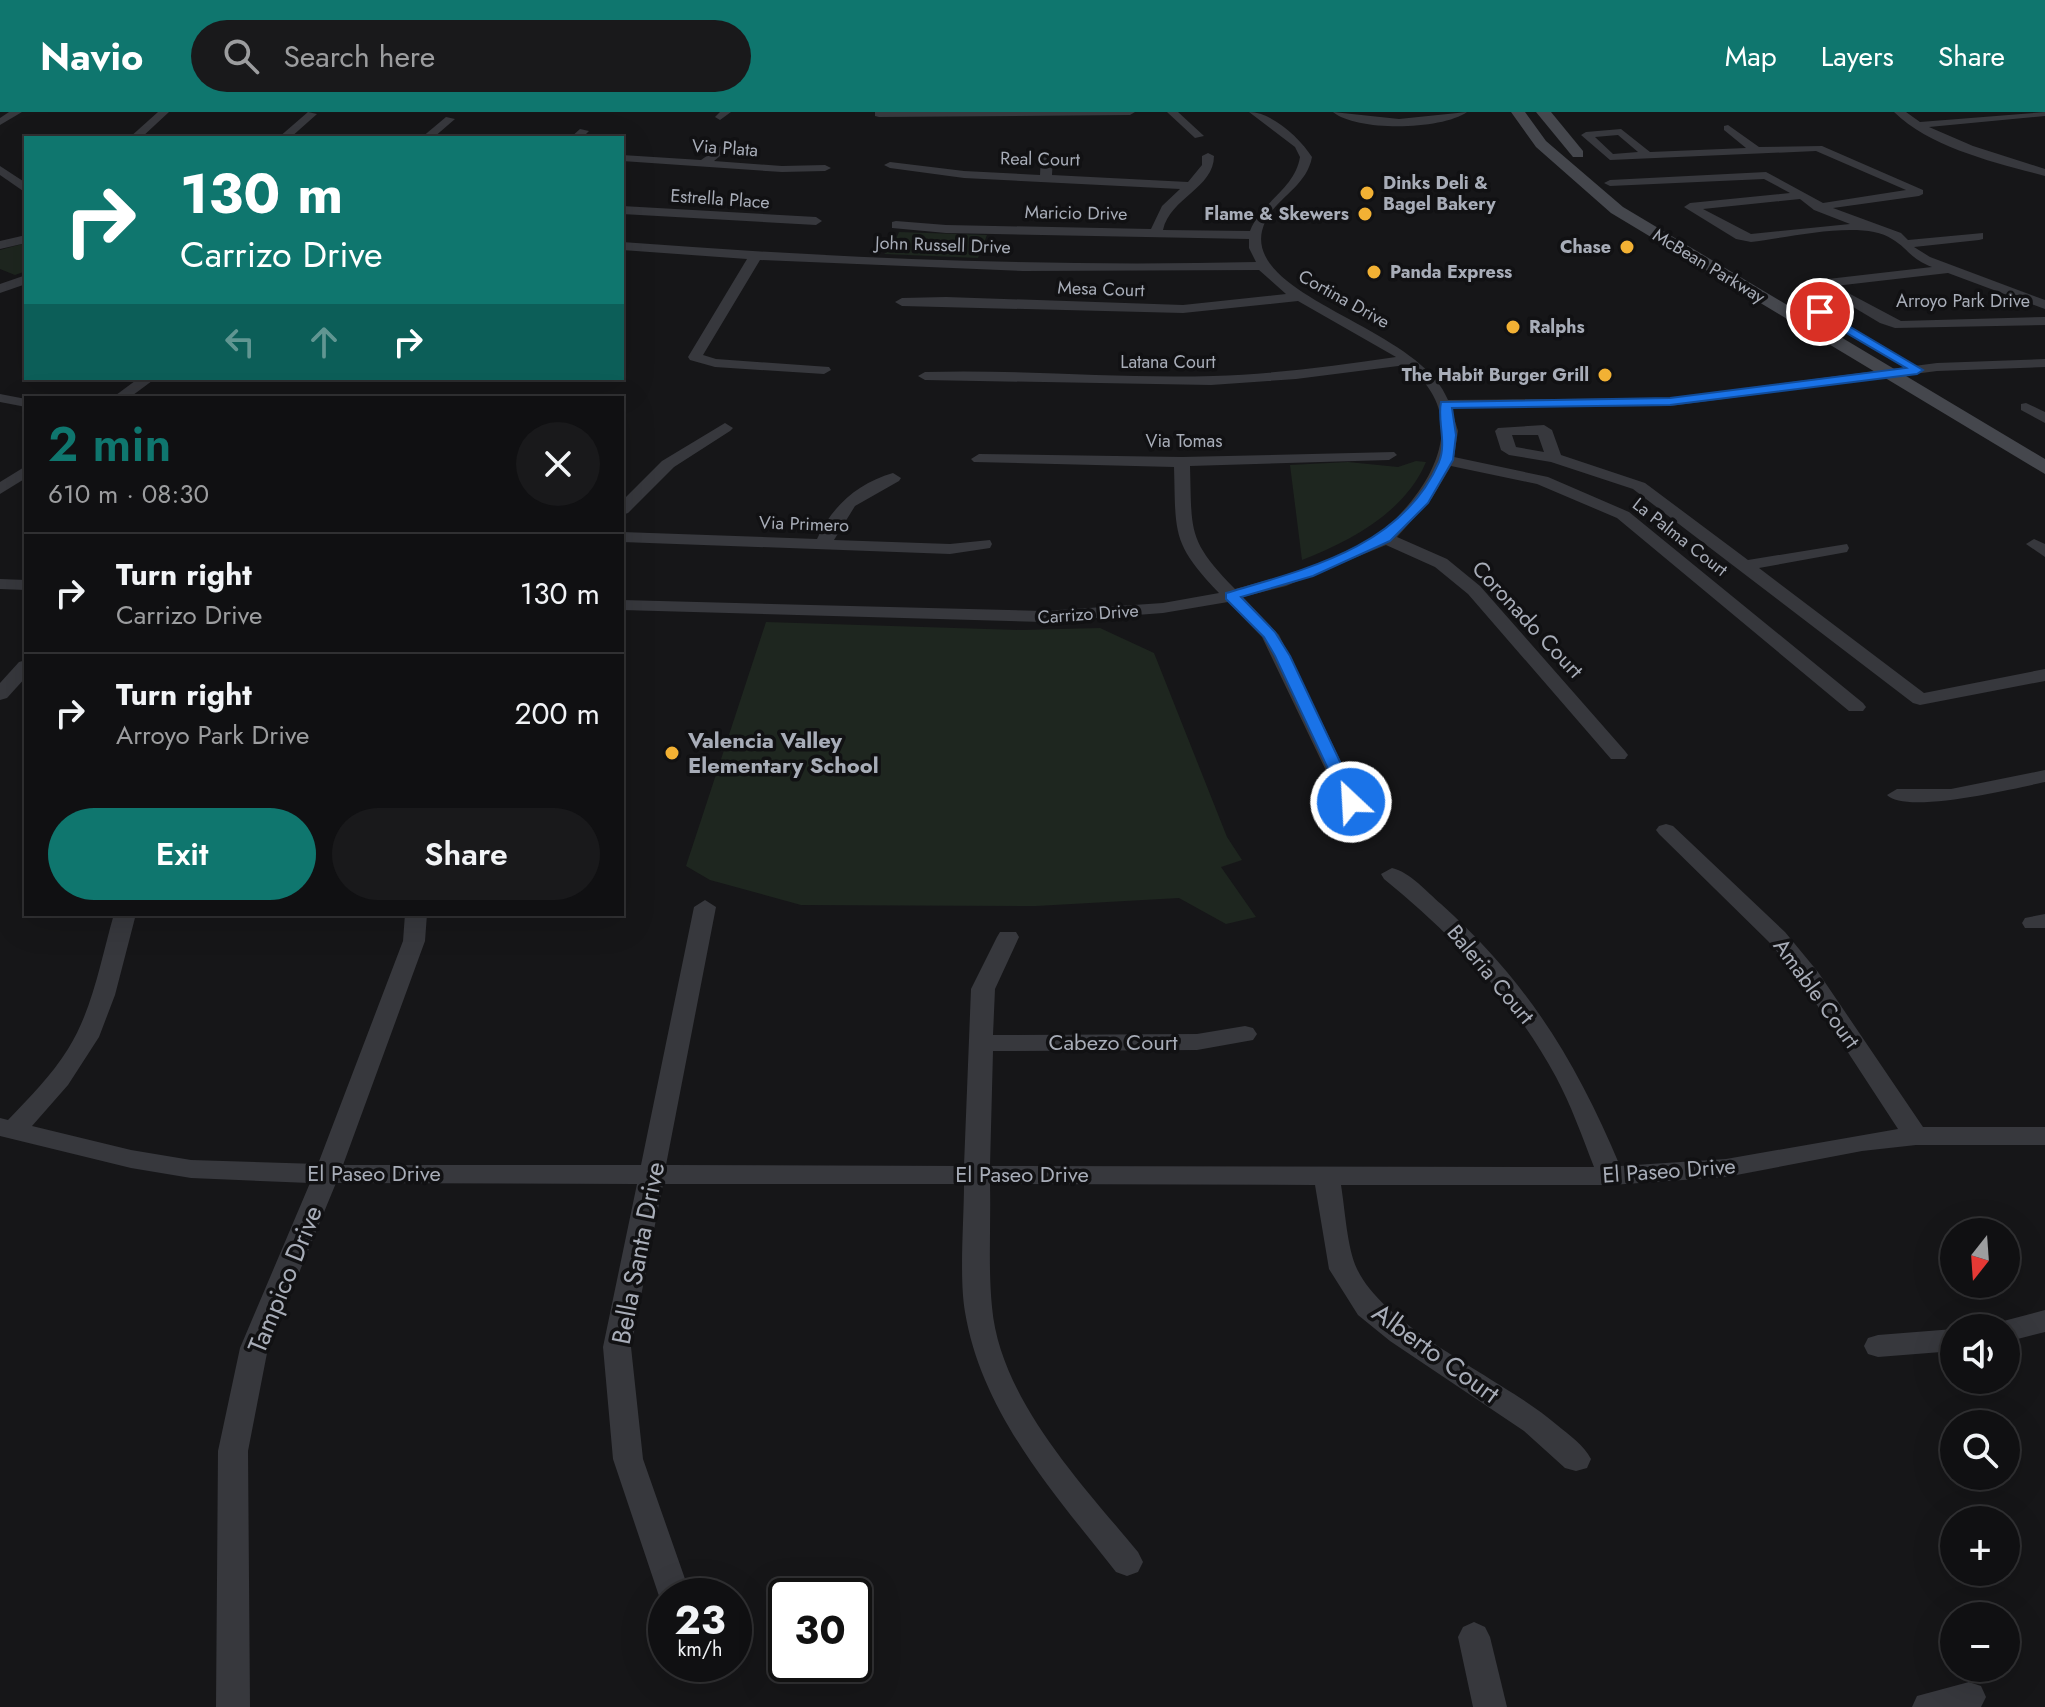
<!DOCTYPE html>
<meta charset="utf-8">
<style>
body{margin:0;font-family:Jost,sans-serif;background:#19191b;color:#f1f3f6;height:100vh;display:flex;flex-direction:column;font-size:30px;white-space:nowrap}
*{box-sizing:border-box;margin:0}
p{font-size:26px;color:#9c9d9f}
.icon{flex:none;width:44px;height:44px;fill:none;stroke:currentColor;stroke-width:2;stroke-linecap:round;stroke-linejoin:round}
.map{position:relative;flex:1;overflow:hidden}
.side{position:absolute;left:24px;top:284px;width:600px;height:520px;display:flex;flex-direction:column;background:#101012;border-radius:0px;box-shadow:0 8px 32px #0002,0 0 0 2px #303032}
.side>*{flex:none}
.guide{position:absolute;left:24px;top:24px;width:600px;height:244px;border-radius:0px;box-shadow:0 8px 32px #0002,0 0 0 2px #303032;background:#0f766e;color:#fff;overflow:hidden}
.needle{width:52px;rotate:197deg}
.tools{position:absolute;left:1940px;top:1106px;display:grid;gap:16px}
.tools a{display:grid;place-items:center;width:80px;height:80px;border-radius:50%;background:#101012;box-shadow:0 8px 32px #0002,0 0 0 2px #303032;font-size:40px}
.speed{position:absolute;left:648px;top:1466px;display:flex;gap:16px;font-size:40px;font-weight:700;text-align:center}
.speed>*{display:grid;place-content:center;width:104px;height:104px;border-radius:50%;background:#101012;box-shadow:0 8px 32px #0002,0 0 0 2px #303032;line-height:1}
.speed small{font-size:20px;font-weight:400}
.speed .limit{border:4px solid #111;border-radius:12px;background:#fff;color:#111}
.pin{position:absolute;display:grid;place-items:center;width:68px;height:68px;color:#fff;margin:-34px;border:4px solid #fff;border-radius:50%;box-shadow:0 2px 8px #0007}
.me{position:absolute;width:88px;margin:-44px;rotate:335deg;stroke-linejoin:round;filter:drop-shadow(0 0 6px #0008)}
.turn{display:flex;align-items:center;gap:28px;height:168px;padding:0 24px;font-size:36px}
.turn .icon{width:104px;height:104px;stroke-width:2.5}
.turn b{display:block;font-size:56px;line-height:68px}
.lanes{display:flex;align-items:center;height:76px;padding:0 24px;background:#0003;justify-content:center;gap:40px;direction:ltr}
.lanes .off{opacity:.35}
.round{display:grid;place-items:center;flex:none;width:84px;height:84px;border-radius:42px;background:#19191b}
.summary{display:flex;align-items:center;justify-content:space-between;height:136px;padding:0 24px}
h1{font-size:48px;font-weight:600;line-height:60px;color:#0f766e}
.primary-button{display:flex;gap:16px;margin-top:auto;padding:16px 24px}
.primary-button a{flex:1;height:92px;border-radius:48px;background:#0f766e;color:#fff;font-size:32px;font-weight:600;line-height:92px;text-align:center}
.primary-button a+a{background:#19191b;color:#f1f3f6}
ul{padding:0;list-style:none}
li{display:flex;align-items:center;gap:24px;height:120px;padding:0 24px;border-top:2px solid #303032}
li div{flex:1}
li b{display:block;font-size:30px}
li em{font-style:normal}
header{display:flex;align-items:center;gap:48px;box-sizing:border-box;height:112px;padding:0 40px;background:#0f766e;color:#fff}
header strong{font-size:38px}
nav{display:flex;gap:44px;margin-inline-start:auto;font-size:28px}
.search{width:560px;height:72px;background:#19191b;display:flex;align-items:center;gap:20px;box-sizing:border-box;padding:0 28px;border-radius:44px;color:#9c9d9f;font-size:30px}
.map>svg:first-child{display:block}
.green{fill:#1e261f}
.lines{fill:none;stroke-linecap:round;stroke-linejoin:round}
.street{fill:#37383d;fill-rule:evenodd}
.secondary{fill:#45474d;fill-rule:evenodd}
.route{fill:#1a73e8;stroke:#114b97;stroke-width:2}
.poi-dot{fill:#f2b134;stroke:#111113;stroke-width:3}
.labels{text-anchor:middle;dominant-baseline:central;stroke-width:7;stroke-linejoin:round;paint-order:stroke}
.far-street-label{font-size:18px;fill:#a8adb8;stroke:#111113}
.far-poi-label{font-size:18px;font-weight:bold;fill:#a8adb8;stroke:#111113;text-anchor:start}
.street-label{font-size:22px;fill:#a8adb8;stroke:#111113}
.poi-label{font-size:22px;font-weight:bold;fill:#a8adb8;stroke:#111113;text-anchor:start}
.near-street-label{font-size:26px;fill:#a8adb8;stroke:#111113}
</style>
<header>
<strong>Navio</strong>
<div class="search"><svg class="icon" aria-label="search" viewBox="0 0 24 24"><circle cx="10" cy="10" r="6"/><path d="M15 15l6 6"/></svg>Search here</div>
<nav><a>Map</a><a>Layers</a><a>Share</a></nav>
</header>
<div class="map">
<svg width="2045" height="1595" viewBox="0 0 2045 1595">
<rect width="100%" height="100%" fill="#161618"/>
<!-- green -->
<g class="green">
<polygon points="899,120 987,123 978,146 884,142 892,136"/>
<polygon points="26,131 26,159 15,163 0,157 0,138"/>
<path d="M 1416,349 L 1426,350 C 1405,400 1351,429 1302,448 L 1290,353 L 1348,350 L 1398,355 Z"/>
<polygon points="766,510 1022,518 1100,516 1154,541 1227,725 1242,748 1221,755 1256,805 1226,812 1179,786 1036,794 801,793 710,768 686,754"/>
</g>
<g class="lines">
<!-- street -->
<g class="street">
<polygon points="9,0 22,0 0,13 0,6"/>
<polygon points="158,0 169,0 141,26 129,26"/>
<polygon points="308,0 317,2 290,26 278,26"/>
<polygon points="720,0 731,0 720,8 715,5"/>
<polygon points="875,0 1135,0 1130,3 879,5 875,4"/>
<polygon points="1167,0 1178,0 1204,24 1195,26"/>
<path d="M 1249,0 C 1272,0 1300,26 1312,45 C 1306,78 1269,88 1262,119 C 1247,186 1421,216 1448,288 L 1670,286 L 1937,251 L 2045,247 L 2045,255 L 1937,259 L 1670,294 L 1451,296 L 1458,319 L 1454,345 L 1548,365 L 1629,400 L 1863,591 L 1866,595 L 1863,599 L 1849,599 L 1617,406 L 1537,372 L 1451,354 L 1432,386 L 1397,425 L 1447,447 L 1480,474 L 1625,639 L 1628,643 L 1625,647 L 1611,647 L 1468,482 L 1435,455 L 1386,433 L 1286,474 L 1243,485 L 1279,523 L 1361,690 L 1351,696 L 1341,690 L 1262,525 L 1228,490 L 1163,501 L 1044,510 L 622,498 L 622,488 L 1044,499 L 1163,491 L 1219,481 C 1171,431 1176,421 1174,355 L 974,350 L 971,347 L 979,342 L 1182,345 L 1394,340 L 1397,343 L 1389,348 L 1190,354 C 1192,420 1187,428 1235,477 C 1281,465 1332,450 1374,426 C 1385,420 1392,410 1401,401 C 1443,356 1464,297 1406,253 L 1296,267 L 1211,273 L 925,268 L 918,264 L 925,260 C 1021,257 1117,267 1213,264 C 1275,262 1335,254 1396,245 L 1298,189 L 1183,201 L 902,194 L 895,190 L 902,186 L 946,185 L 1183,193 L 1286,182 L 1259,158 L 1023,159 L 760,148 L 703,243 L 716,247 L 829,255 L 831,258 L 824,262 L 715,255 L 690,248 L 688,245 L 747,147 L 622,138 L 622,130 C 833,146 1044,155 1256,150 L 1249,136 L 1249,127 L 946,121 L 892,116 L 892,110 L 896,109 L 946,113 L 1151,117 L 1162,94 L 1180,77 L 964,66 L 890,56 L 884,53 L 890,50 L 964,59 L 1040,63 L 1041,42 L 1047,39 L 1053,42 L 1052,63 L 1188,70 L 1202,53 L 1202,44 L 1208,41 L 1214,44 C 1214,76 1170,86 1163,118 L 1250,119 C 1261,90 1295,77 1300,45 L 1295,35 Z"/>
<path d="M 1333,0 L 1399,7 L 1467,0 C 1442,18 1357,20 1333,0 Z"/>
<path d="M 1894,0 L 1906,0 L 1920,10 L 2045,0 L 2045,4 L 1929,15 L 1973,34 L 2045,57 L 2045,64 C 1996,51 1931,36 1894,0 Z"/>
<polygon points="446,5 455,7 433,26 421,26"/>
<path d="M 1728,13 L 1759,35 L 1822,34 L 1923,78 L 1923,82 L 1919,84 L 1833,96 L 1901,121 L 1908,128 L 1983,121 L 1983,127 L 1979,128 L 1914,135 L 1930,145 L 2045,188 L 2045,197 L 1948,161 L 1835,174 L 1901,209 L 2045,205 L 2045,213 L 1895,216 L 1880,211 L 1818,174 L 1828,167 L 1932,155 C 1909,146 1909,137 1892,127 C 1863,107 1787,126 1751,130 L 1736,127 L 1684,95 L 1690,91 L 1790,81 L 1764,67 L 1610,74 L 1604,71 L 1610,68 L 1766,60 L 1823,91 L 1906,78 L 1816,39 L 1610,48 L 1581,23 L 1586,20 L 1621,17 L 1650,40 L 1746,36 L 1724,18 L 1724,14 ZM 1618,23 L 1638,40 L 1613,42 L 1595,25 ZM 1800,87 L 1814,98 L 1850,112 L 1751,122 L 1703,97 Z"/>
<polygon points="580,17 589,19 582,26 570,26"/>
<polygon points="728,29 732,30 732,34 714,49 782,54 825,53 831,56 825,59 782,60 622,49 622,43 701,48"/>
<polygon points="0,54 26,71 26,81 0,63"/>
<polygon points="622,94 816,105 822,109 816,113 622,102"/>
<polygon points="26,123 26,131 0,137 0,129"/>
<polygon points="26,163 26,172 0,181 0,172"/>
<polygon points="139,266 156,266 129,286 112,286"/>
<polygon points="0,282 26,287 26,295 0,290"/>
<polygon points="2026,291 2045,300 2045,311 2021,298 2021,292"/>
<polygon points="725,311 733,316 730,319 674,355 628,401 622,403 622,389 662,349"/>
<path d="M 1544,313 L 1552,318 L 1561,343 L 1645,371 L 1748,448 L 1847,432 L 1849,436 L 1847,440 L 1759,456 L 1924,581 L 2045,557 L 2045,569 L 1920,593 L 1913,591 L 1633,377 L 1551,350 L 1509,343 L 1501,338 L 1495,319 L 1498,316 ZM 1512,323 L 1538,323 L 1544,340 L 1516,335 Z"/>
<polygon points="26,354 26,366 0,382 0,370"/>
<path d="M 893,361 L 901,366 L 899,369 L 855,394 L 834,428 L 950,432 L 990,428 L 992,432 L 990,436 L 950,442 L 622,430 L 622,420 L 817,427 C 832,394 858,371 893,361 Z"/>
<polygon points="2034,427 2045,432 2045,445 2026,432"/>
<polygon points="0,467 26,468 26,478 0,477"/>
<polygon points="26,548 26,565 7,586 0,588 0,571 19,550"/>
<path d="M 2045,658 L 2045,670 C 2017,676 1905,703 1887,683 L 1897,677 L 1951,677 Z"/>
<path d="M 1666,712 L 1673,714 L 1785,820 L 1818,860 L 1923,1015 L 2045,1015 L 2045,1033 L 1916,1033 L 1862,1039 L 1726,1065 L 1611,1073 L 1341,1073 C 1345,1097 1347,1136 1357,1157 C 1387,1219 1503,1266 1557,1313 C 1569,1323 1584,1333 1591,1347 L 1587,1356 L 1576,1359 L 1565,1356 L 1524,1319 L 1390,1229 L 1358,1203 L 1329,1157 L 1315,1073 L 990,1072 C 991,1113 988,1155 992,1195 C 1000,1287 1082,1372 1138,1440 L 1143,1450 L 1138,1460 L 1127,1464 L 1116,1460 C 1054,1381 982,1302 965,1200 C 959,1165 964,1109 964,1072 L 663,1072 L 631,1235 L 643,1347 L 691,1484 L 666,1484 L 666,1495 L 659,1484 L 613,1347 L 603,1235 L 637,1072 L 336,1071 L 268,1236 L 248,1339 L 250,1595 L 216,1595 L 218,1339 L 240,1236 L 310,1071 L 191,1066 L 131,1056 L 0,1024 L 0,1006 L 8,1008 C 29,986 52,963 68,937 C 93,897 101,847 114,802 L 136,802 L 115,883 L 99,925 L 68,973 L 32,1014 L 131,1038 L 191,1048 L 318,1052 L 403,829 L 405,802 L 427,802 L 425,829 L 343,1053 L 641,1053 L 694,795 L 705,788 L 716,795 L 666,1053 L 964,1054 L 971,877 L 997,825 L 1000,820 L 1016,820 L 1019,825 L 995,877 L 993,923 L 1197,922 L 1245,914 L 1253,916 L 1257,922 L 1253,928 L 1197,938 L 993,939 L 990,1054 L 1594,1055 C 1582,1024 1571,993 1556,965 C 1514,887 1452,822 1384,767 L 1381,762 L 1392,756 C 1410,760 1427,780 1441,792 C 1527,869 1576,949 1620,1054 L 1726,1047 L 1898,1017 L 1802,870 L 1769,830 L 1659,722 L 1656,718 L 1659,714 Z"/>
<polygon points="2045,802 2045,816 2025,816 2022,811 2025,806"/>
<polygon points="2045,1198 2045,1220 2006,1230 2006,1216 1994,1216 1996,1211"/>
<polygon points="1954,1217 1954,1239 1878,1245 1868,1242 1864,1234 1868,1226 1878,1223"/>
<polygon points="1474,1510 1485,1515 1490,1525 1507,1595 1473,1595 1458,1525 1463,1515"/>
<polygon points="1969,1570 1981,1574 1986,1585 1981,1595 1912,1595 1917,1584"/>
</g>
<!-- secondary -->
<g class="secondary">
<polygon points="1511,0 1525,0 1546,29 1623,95 2045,347 2045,362 1611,101 1536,35"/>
<polygon points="1536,0 1551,0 1583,39 1583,45 1573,45"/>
</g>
</g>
<!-- route -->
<path class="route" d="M 1820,197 L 1923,258 L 1917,262 L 1670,293 L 1452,296 L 1456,323 L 1453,348 L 1428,391 L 1390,429 L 1313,464 L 1241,485 L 1275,520 L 1290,544 L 1359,690 L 1351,695 L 1345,693 L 1275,544 L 1264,525 L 1226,487 L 1226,481 C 1307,457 1402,435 1439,350 C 1447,330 1437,309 1441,290 L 1670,286 L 1906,256 L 1816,203 L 1815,200 Z"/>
<!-- markers -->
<g class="poi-dot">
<circle cx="1367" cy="81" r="8"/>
<circle cx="1365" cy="102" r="8"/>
<circle cx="1627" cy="135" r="8"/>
<circle cx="1374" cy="160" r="8"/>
<circle cx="1513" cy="215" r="8"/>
<circle cx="1605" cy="263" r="8"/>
<circle cx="672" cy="641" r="8"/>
</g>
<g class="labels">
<!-- far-street labels -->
<g class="far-street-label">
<text transform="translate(725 36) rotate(4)">Via Plata</text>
<text transform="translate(1040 47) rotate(1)">Real Court</text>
<text transform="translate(720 87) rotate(4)">Estrella Place</text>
<text transform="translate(1076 101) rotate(1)">Maricio Drive</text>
<text transform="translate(943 133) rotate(2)">John Russell Drive</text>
<text transform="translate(1709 154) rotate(31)">McBean Parkway</text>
<text transform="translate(1101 177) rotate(2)">Mesa Court</text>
<text transform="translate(1344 187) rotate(29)">Cortina Drive</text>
<text x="1963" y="189">Arroyo Park Drive</text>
<text x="1168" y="250">Latana Court</text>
<text x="1184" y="329">Via Tomas</text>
<text transform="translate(804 412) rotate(2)">Via Primero</text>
<text transform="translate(1680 425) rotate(38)">La Palma Court</text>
<text transform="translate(1088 502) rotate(-4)">Carrizo Drive</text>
</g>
<!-- far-poi labels -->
<g class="far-poi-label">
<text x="1383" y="71">Dinks Deli &amp;<tspan x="1383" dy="21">Bagel Bakery</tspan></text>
<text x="1349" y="102" text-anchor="end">Flame &amp; Skewers</text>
<text x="1611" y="135" text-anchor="end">Chase</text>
<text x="1390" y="160">Panda Express</text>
<text x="1529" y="215">Ralphs</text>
<text x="1589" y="263" text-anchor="end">The Habit Burger Grill</text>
</g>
<!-- street labels -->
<g class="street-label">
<text transform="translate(1528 507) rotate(47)">Coronado Court</text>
<text transform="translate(1491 862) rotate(50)">Baleria Court</text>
<text transform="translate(1817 881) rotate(54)">Amable Court</text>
<text x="1113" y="930">Cabezo Court</text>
<text transform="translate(1669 1058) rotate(-4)">El Paseo Drive</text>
<text x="374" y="1061">El Paseo Drive</text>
<text x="1022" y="1062">El Paseo Drive</text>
</g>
<!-- poi labels -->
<g class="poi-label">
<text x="688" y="628">Valencia Valley<tspan x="688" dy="25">Elementary School</tspan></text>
</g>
<!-- near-street labels -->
<g class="near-street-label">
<text transform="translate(638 1141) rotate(-79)">Bella Santa Drive</text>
<text transform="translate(285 1167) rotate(-68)">Tampico Drive</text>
<text transform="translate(1436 1241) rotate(36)">Alberto Court</text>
</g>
</g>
</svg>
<div class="tools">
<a><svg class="needle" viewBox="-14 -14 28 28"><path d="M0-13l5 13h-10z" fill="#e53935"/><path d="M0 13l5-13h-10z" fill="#9c9d9f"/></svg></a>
<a><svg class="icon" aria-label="sound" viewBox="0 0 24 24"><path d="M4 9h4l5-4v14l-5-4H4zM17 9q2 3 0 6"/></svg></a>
<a><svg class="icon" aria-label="search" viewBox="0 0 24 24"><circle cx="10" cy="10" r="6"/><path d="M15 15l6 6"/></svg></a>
<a>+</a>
<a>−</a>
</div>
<div class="speed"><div>23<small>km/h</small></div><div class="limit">30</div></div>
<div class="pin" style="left:1820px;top:200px;background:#d93025"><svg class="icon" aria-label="arrive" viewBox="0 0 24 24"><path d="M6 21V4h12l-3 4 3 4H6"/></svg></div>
<svg class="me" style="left:1351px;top:690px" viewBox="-20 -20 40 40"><circle r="17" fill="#1a73e8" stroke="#fff" stroke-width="3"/><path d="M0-11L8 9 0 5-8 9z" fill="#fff"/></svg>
<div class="guide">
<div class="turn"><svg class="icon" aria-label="right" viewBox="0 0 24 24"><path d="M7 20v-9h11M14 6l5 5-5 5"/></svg><div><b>130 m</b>Carrizo Drive</div></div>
<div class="lanes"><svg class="icon off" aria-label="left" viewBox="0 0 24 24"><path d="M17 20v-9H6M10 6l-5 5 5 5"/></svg><svg class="icon off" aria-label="ahead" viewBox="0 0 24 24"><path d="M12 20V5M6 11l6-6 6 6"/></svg><svg class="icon" aria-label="right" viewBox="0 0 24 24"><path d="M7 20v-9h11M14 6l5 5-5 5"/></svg></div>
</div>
<section class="side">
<div class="summary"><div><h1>2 min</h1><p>610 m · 08:30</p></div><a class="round"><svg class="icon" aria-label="close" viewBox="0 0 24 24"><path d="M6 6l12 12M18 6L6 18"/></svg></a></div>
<ul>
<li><svg class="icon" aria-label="right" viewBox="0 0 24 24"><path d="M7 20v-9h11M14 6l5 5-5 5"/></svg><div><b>Turn right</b><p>Carrizo Drive</p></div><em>130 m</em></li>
<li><svg class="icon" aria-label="right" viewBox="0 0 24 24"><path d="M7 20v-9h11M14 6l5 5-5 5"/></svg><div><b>Turn right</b><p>Arroyo Park Drive</p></div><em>200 m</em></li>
</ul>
<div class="primary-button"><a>Exit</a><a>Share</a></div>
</section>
</div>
